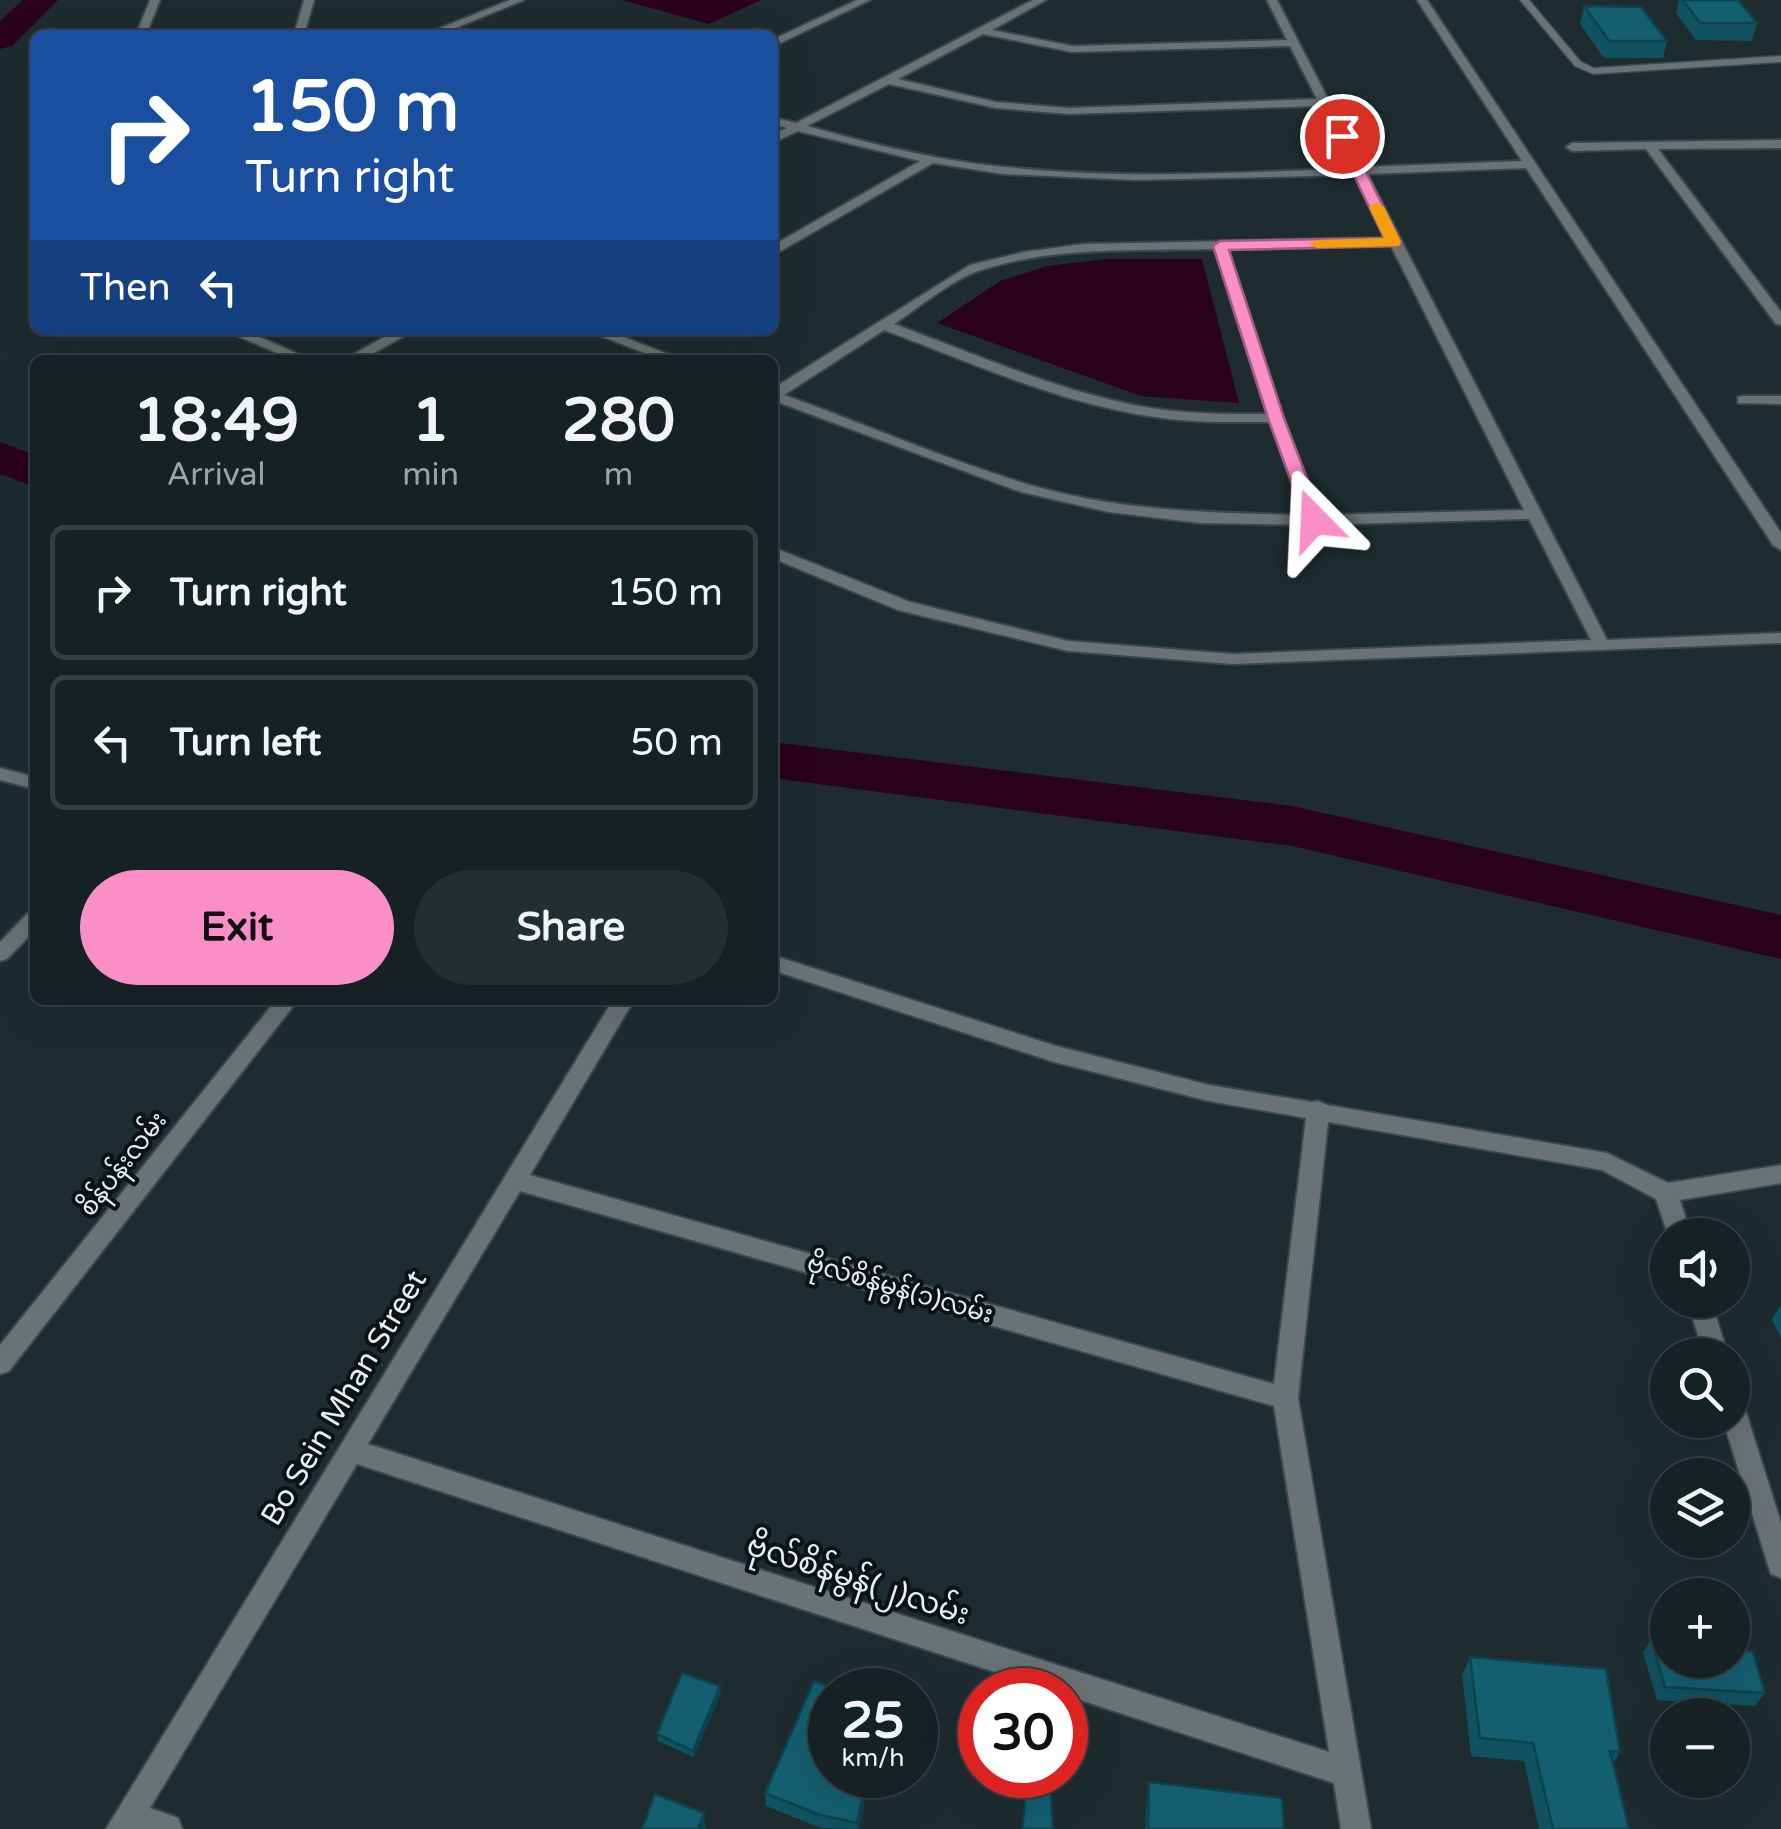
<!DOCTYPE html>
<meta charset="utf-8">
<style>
body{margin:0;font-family:"Varela Round","Noto Sans Myanmar",sans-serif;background:#232e31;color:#f1f3f6;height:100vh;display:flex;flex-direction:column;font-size:38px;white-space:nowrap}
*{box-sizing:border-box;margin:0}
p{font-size:32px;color:#9ea3a6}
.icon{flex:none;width:55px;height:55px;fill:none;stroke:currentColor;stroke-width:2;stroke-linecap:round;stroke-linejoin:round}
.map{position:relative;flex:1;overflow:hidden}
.panel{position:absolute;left:30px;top:355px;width:748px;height:650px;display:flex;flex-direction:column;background:#162124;border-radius:15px;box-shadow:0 10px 40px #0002,0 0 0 2px #353e41}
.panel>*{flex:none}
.top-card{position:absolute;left:30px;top:30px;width:748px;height:305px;border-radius:15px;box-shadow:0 10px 40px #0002,0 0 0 2px #353e41;background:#1a4fa0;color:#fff;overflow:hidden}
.tools{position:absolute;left:1650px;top:1218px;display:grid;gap:20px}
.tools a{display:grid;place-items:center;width:100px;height:100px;border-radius:50%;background:#162124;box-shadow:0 10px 40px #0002,0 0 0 2px #353e41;font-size:50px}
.speed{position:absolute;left:808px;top:1668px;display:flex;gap:20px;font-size:50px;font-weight:700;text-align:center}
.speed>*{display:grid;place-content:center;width:130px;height:130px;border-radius:50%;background:#162124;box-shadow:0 10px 40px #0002,0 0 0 2px #353e41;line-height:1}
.speed small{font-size:25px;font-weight:400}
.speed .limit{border:15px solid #d22;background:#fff;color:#111}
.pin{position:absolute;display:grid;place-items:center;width:85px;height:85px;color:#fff;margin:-42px;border:5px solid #fff;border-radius:50%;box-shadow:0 2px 10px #0007}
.me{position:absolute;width:110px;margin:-55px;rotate:339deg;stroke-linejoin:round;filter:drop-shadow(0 0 8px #0008)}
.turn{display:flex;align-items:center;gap:35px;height:210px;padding:0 50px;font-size:45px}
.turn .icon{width:130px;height:130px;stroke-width:2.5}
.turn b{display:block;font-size:70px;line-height:85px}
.then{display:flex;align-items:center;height:95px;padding:0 50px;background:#0003;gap:20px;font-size:38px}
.eta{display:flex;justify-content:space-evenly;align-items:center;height:170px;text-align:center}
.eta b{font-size:60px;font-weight:700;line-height:70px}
.cta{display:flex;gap:20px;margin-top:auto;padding:20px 50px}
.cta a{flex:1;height:115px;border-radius:60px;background:#fa8fc8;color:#111;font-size:40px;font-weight:700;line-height:115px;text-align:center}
.cta a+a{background:#232e31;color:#f1f3f6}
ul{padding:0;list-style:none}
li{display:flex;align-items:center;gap:30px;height:135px;margin:0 20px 15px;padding:0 30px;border:5px solid #353e41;border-radius:15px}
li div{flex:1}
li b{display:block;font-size:38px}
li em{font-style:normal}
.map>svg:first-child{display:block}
.water{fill:#2a021a}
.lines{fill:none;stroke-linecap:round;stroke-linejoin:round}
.river{fill:#2a021a;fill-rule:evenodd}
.service-casing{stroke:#3a474b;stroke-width:3}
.minor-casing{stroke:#3a474b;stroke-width:4}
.service{fill:#6b7274;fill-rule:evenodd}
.minor{fill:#6b7274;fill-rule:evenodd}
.wall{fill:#105260}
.shaded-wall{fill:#0d424e}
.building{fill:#135f70;stroke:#0d424e;stroke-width:2.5}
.route{fill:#fa8fc8;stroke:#a25d82;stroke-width:2.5}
.slow{fill:#f59e0b}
.labels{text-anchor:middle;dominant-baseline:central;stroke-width:8;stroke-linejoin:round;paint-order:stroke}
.street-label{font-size:25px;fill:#e5eef1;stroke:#0d1315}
.near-street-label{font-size:30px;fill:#e5eef1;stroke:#0d1315}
</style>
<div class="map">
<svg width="1781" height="1829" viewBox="0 0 1781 1829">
<rect width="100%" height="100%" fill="#1e2c30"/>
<!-- water -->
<g class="water">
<polygon points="622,0 761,0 709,24"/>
<polygon points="1106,259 1202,259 1239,403 1141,396 937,323 1000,281 1047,266"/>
</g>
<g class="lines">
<!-- river -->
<g class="river">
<polygon points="23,0 58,0 12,46 0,49 0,21"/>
<polygon points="0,442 35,455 35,487 0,474"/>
<polygon points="772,742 1292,806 1781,915 1781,959 1292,846 772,778"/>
</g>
<defs>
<polygon id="service" points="1520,0 1529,0 1581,62 1594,68 1781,56 1781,62 1593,74 1575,66"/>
<g id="minor">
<polygon points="150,0 160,0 146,35 136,35"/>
<polygon points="304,0 314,0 304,35 294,35"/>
<polygon points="510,0 524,0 438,35 423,35"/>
<polygon points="857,0 870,0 772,47 772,40"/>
<path d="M 1033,0 L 1046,0 L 992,30 L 1072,46 L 1287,40 L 1267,0 L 1277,0 L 1363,167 L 1522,161 L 1417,0 L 1427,0 L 1781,533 L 1781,550 L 1773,545 L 1526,168 L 1367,174 L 1607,640 L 1781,633 L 1781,643 L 1233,664 L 1068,651 L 898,610 L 772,558 L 772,547 L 910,602 L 1068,641 L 1233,654 L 1591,640 L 1529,519 L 1314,525 L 1200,523 L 1109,512 L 1021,492 L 772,400 L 772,389 L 970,265 L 1024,252 L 1084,244 L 1387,238 L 1355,175 L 1134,180 L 1003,174 L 933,163 L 772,256 L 772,246 L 920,161 L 798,131 L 772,143 L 772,135 L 787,128 L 772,124 L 772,117 L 796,123 ZM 983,34 L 1072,52 L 1290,46 L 1317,99 L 1069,108 L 996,102 L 898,79 ZM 889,84 L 996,108 L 1069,114 L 1320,106 L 1352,168 C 1226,174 1096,180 971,163 C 915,155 861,141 807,126 ZM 1391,246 L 1524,510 L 1320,515 L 1283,418 L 1227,249 ZM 1215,249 L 1267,414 C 1226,414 1184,414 1144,407 C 1057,391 975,354 894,324 C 918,308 952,280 978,271 C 1053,246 1137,251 1215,249 ZM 884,330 C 972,363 1061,404 1155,417 C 1193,423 1232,422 1270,422 L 1304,515 C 1212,513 1119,511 1030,485 C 947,460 865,424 784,395 Z"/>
<polygon points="1781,140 1781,148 1658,149 1781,312 1781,325 1776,324 1646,149 1572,151 1566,147 1572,143"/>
<polygon points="224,330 243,330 312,360 293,360"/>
<polygon points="397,330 415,330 361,360 343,360"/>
<polygon points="585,330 605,330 683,360 663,360"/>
<polygon points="1743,396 1781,396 1781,404 1738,403 1738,397"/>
<polygon points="0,768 35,777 35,789 0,780"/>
<polygon points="35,911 35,930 7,959 0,961 0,942 28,913"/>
<path d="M 772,955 L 1056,1046 L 1209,1085 L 1312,1102 L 1318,1101 L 1327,1105 L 1607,1153 L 1668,1183 L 1781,1165 L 1781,1183 L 1680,1200 L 1691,1235 L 1668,1235 L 1656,1199 L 1602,1170 L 1328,1122 L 1298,1398 L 1371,1829 L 1341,1829 L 1334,1783 L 1065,1695 L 1065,1690 L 1050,1690 L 357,1464 L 150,1808 L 178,1818 L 182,1829 L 106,1829 L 613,1000 L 634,1000 L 530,1175 L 1274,1384 L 1306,1118 L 1209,1101 L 1054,1062 L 772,970 ZM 520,1191 L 1274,1406 L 1329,1752 L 368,1444 Z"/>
<polygon points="276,1000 298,1000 9,1371 0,1374 0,1345"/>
<polygon points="1687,1300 1711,1300 1728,1355 1704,1355"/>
<polygon points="1732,1398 1741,1401 1745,1409 1781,1523 1781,1578 1771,1574 1768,1565 1723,1420 1732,1420"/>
</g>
</defs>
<!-- service casing -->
<use href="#service" class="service-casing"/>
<!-- minor casing -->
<use href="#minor" class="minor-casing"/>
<!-- service -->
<use href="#service" class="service"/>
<!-- minor -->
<use href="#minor" class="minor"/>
</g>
<!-- wall -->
<g class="wall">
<polygon points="1679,0 1738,0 1757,23 1752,41 1696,40 1676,13"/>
<polygon points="1584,6 1667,41 1663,58 1604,58 1580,24"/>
<polygon points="1781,1305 1781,1339 1772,1319"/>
<polygon points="1651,1639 1765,1693 1755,1706 1657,1700 1643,1653"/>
<polygon points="1470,1657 1620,1752 1613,1764 1629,1829 1539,1829 1524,1761 1471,1756 1462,1675"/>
<polygon points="721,1693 694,1757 658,1741 657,1734"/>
<polygon points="830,1775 870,1775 859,1829 821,1828 766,1806 765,1793"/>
<polygon points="1149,1782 1284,1829 1145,1829 1147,1794"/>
</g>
<!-- shaded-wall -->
<g class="shaded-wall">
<polygon points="720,1686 721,1693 694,1757 693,1751"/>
<polygon points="867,1775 870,1775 859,1829 857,1829 857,1823"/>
<polygon points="704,1813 706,1826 705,1829 698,1829"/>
</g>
<!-- building -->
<g class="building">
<polygon points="1683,0 1738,0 1757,23 1700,23"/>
<polygon points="1584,6 1641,7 1667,41 1609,41"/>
<polygon points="1651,1639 1668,1641 1668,1660 1732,1660 1732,1649 1753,1652 1765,1693 1665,1687"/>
<polygon points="1470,1657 1606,1669 1620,1752 1610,1751 1629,1829 1553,1829 1533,1743 1480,1738"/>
<polygon points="682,1673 720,1686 693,1751 657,1734"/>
<polygon points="814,1681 835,1690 830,1690 830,1775 867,1775 857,1823 820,1815 765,1793"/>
<polygon points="1028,1775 1050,1775 1053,1829 1022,1829"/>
<polygon points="1149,1782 1282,1798 1284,1829 1148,1829"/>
<polygon points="655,1794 704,1813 698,1829 642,1829"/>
</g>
<!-- route -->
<polygon class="route" points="1342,132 1348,136 1401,242 1399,246 1229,250 1284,418 1323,520 1314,526 1305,520 1268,418 1213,246 1220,241 1384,238 1335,136"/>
<!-- slow -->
<polygon class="slow" points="1376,202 1384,207 1401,242 1399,246 1317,248 1309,244 1317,240 1384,238 1369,207"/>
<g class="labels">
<!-- street labels -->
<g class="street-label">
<text transform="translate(123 1164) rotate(-52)">စိန်ပန်းလမ်း</text>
<text transform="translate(900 1289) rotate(16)">ဗိုလ်စိန်မွန်(၁)လမ်း</text>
</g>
<!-- near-street labels -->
<g class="near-street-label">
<text transform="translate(344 1398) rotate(-59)">Bo Sein Mhan Street</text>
<text transform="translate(858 1580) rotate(18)">ဗိုလ်စိန်မွန်(၂)လမ်း</text>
</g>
</g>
</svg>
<div class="tools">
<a><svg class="icon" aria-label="sound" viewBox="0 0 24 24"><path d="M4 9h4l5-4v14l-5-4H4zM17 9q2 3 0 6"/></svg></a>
<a><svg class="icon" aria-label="search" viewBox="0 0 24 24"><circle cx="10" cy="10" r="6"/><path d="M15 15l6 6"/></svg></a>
<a><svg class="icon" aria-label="layers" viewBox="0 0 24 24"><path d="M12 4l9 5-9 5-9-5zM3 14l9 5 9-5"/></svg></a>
<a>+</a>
<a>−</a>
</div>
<div class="speed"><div>25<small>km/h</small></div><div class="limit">30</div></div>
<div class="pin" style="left:1342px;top:136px;background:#d93025"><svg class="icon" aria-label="arrive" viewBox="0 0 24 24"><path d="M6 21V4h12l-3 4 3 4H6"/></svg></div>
<svg class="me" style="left:1314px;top:520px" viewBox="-20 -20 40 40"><path d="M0-17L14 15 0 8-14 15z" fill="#fa8fc8" stroke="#fff" stroke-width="4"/></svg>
<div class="top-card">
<div class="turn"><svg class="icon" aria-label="right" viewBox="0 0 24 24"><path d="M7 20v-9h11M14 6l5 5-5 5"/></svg><div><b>150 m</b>Turn right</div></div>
<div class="then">Then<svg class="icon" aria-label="left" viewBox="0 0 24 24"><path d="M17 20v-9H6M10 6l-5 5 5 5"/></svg></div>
</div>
<section class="panel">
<div class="eta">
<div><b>18:49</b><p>Arrival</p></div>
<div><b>1</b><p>min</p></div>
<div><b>280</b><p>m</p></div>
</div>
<ul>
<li><svg class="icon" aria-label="right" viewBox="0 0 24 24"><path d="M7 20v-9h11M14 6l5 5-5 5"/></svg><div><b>Turn right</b></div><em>150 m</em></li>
<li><svg class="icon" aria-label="left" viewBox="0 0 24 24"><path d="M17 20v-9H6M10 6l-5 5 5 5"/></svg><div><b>Turn left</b></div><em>50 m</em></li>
</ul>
<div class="cta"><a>Exit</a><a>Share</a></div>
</section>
</div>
